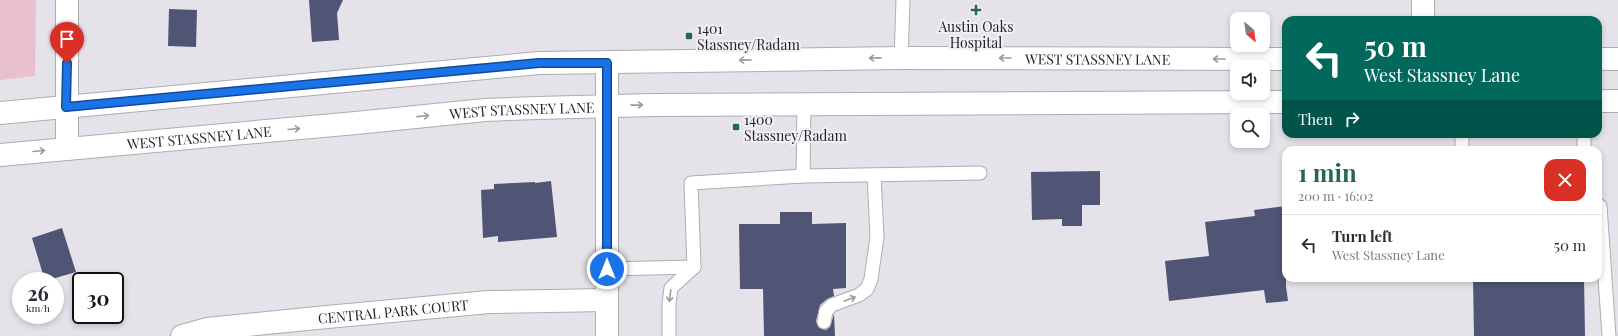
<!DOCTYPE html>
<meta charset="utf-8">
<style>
body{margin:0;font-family:"Playfair Display",serif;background:#f7f7f7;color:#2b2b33;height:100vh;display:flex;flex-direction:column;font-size:15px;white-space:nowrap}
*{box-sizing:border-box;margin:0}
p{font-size:13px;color:#7c7c81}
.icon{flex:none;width:22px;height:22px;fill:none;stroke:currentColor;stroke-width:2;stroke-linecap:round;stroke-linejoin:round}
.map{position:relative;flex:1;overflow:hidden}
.details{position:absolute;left:1282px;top:146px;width:320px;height:136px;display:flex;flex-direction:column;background:#fff;border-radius:12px;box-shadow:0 2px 6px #0003}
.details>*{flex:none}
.top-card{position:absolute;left:1282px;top:16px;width:320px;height:122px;border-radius:12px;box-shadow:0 2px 6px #0003;background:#00695c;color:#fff;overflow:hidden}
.needle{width:26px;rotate:151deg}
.controls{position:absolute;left:1230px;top:12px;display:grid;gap:8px}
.controls a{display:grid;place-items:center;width:40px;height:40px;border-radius:8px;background:#fff;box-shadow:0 2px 6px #0003;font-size:20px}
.speed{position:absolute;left:12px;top:272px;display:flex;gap:8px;font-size:20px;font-weight:700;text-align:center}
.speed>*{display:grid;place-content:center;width:52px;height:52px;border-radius:50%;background:#fff;box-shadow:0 2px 6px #0003;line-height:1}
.speed small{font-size:10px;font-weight:400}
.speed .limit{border:2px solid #111;border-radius:6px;background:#fff;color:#111}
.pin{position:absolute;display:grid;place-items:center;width:34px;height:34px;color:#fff;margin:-41px -17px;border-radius:50% 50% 50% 0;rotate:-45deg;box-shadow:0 0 4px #0007}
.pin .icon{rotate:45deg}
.me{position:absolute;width:44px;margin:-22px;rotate:0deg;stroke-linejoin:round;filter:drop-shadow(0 0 3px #0008)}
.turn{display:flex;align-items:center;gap:14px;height:84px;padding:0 16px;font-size:18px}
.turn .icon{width:52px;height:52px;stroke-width:2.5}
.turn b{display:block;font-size:28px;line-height:34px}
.then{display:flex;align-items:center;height:38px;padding:0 16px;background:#0003;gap:8px;font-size:15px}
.round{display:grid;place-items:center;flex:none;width:42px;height:42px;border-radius:12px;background:#f7f7f7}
.headline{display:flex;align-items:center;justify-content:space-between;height:68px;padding:0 16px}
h1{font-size:24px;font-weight:700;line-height:30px;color:#246758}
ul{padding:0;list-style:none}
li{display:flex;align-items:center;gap:12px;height:60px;padding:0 16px;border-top:1px solid #e1e1e2}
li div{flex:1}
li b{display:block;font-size:15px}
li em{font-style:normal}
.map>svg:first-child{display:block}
.green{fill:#e9c0cd}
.building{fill:#515575}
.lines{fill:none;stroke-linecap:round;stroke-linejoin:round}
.service-casing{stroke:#aeacb2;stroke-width:15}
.minor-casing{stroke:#aeacb2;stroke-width:24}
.secondary-casing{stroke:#aeacb2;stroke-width:24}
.service{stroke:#fff;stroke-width:13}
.minor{stroke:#fff;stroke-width:22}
.secondary{stroke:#fff;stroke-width:22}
.oneway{stroke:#9c9c9d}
.route-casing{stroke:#114b97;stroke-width:10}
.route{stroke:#1a73e8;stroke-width:7}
.poi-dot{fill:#246758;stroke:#f2eff6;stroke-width:1.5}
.labels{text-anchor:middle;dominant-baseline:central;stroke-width:4;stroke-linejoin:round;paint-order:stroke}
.poi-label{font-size:14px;fill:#242326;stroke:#f2eff6;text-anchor:start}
.street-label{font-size:14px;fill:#242326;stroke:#f2eff6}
</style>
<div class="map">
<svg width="1618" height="336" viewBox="0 0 1618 336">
<rect width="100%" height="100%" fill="#e5e2e9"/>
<!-- green -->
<polygon class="green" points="0,0 36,0 35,76 0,80"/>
<!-- building -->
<g class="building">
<polygon points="309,0 343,0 337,13 339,40 312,42"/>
<polygon points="169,9 197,10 196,47 168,46"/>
<polygon points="1100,171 1100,205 1082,205 1082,226 1062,226 1062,219 1032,220 1031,172"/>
<polygon points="551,181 557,237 498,242 498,236 483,238 481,190 494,189 494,184 535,182 535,183"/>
<polygon points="1286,206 1286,286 1288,301 1266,303 1264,290 1169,301 1165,261 1209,256 1205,222 1255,216 1254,210"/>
<polygon points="780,212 812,212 812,224 846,223 846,288 833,289 834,296 827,299 820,305 816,321 819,328 826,330 830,327 834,314 835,336 764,336 763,289 740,289 739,224 780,224"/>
<polygon points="62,228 76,272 45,281 32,238"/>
<polygon points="1473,278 1584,278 1585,336 1474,336"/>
</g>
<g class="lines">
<defs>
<g id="service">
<polyline points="901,58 903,0"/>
<polyline points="1462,134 1462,150"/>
<polyline points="1584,134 1584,150"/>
<polyline points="803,176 804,103"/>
<polyline points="1598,205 1600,206 1609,336"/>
<polyline points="607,269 694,267 691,183 803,176 980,173"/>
<polyline points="824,322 826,311 832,305 859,295 867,289 871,279 877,237 874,175"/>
<polyline points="669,336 669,304 671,288 694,267"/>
</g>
<g id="minor">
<polyline points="1423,0 1423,20"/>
<polyline points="67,149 67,0"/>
<path id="s1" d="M 182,336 L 207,329 L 327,317 L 489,302 L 606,300"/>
<polyline points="607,336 607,63"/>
</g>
<g id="secondary">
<polyline points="1598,59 1618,59"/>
<polyline points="1598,101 1618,101"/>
<path id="s2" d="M 0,113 L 539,63 L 901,58 L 1286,59"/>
<path id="s3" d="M 0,155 L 356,123 L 485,110 L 537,108 L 654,105 L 1286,102"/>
</g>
</defs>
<!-- service casing -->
<use href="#service" class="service-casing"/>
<!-- minor casing -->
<use href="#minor" class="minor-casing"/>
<!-- secondary casing -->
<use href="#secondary" class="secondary-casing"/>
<!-- service -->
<use href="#service" class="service"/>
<!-- minor -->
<use href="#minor" class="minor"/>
<!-- secondary -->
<use href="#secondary" class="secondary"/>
</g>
<!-- one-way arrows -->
<defs><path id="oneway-shaft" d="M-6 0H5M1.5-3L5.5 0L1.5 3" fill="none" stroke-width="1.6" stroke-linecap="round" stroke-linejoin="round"/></defs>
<g class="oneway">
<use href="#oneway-shaft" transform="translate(875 58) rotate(179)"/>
<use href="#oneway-shaft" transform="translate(1005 58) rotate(-180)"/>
<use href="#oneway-shaft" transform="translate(1219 59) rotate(-180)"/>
<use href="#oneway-shaft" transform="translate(745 60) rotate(179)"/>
<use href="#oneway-shaft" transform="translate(637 105) rotate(-1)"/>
<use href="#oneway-shaft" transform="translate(423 116) rotate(-6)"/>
<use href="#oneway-shaft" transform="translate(294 129) rotate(-5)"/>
<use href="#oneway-shaft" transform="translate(39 151) rotate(-5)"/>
<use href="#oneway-shaft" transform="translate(670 296) rotate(98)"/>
<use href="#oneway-shaft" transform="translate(850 299) rotate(-20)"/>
</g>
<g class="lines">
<defs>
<polyline id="route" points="67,63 66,107 539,63 607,63 607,269"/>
</defs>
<!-- route casing -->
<use href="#route" class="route-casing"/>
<!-- route -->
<use href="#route" class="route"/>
</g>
<!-- markers -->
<g class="poi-dot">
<path d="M974 4h4v4h4v4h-4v4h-4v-4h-4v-4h4z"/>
<rect x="685" y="32" width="8" height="8" rx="2"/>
<rect x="732" y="123" width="8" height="8" rx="2"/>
</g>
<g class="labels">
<!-- poi labels -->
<g class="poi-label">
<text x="976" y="26" text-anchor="middle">Austin Oaks<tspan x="976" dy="16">Hospital</tspan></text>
<text x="697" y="28">1401<tspan x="697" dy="16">Stassney/Radam</tspan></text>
<text x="744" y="119">1400<tspan x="744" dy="16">Stassney/Radam</tspan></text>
</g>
<!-- street labels -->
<g class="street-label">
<text stroke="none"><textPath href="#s2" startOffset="1100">WEST STASSNEY LANE</textPath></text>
<text stroke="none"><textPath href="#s3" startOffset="524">WEST STASSNEY LANE</textPath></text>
<text stroke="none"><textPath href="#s3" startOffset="200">WEST STASSNEY LANE</textPath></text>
<text stroke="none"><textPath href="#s1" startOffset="213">CENTRAL PARK COURT</textPath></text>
</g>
</g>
</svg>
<div class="controls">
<a><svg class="needle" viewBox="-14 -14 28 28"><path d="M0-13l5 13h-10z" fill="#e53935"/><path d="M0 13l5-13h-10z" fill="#7c7c81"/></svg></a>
<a><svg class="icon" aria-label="sound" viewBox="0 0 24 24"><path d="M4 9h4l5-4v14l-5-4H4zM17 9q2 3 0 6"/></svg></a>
<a><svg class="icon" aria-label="search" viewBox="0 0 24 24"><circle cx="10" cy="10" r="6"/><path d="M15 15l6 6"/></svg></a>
</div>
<div class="speed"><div>26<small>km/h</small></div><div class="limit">30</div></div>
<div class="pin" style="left:67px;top:63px;background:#d93025"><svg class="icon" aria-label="arrive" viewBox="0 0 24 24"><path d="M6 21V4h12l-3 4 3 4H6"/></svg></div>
<svg class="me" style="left:607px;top:269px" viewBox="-20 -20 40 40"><circle r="17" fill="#1a73e8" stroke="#fff" stroke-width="3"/><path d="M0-11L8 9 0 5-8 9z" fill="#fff"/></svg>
<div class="top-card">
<div class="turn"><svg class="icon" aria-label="left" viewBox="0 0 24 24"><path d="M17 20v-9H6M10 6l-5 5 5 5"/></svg><div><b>50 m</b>West Stassney Lane</div></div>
<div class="then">Then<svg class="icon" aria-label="right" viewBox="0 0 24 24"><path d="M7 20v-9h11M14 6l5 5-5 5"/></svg></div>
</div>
<section class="details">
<div class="headline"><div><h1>1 min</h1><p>200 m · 16:02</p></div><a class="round" style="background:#d93025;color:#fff"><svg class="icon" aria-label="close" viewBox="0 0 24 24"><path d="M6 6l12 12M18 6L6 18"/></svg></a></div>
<ul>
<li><svg class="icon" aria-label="left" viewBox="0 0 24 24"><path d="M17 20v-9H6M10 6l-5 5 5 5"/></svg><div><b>Turn left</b><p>West Stassney Lane</p></div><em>50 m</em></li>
</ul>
</section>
</div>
